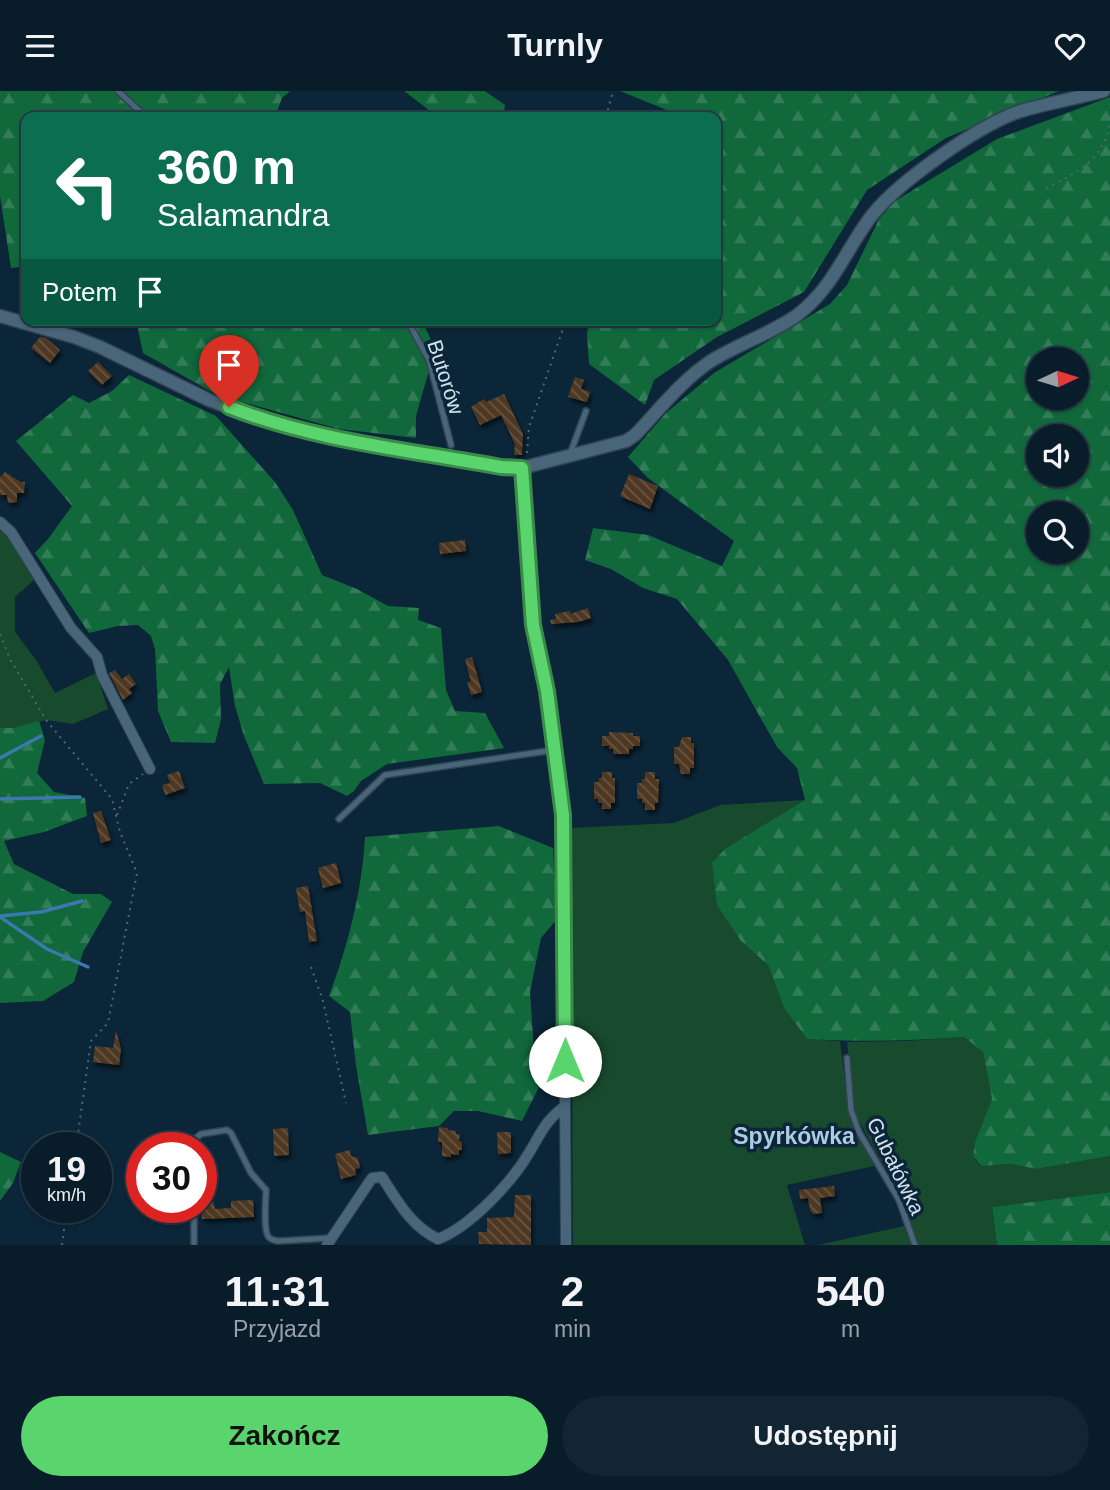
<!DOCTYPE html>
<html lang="pl">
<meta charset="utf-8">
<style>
body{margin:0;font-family:Arial,sans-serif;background:#112532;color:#f1f3f6;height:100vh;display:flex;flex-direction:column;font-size:26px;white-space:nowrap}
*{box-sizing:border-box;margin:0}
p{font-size:23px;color:#98a1a8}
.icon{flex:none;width:38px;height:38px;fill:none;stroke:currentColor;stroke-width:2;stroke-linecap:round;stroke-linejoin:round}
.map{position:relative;height:1154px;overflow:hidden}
.side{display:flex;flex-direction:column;background:#081c2a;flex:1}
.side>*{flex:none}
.top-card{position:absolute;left:21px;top:21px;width:700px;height:214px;border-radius:14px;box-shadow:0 2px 5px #0004,0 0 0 2px #293a47;background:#0b6e4f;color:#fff;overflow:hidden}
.needle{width:46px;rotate:86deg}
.buttons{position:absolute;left:1026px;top:256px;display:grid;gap:14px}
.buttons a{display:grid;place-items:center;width:63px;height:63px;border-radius:50%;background:#081c2a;box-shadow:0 2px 5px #0004,0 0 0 2px #293a47;font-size:35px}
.speed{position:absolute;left:21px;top:1041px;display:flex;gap:14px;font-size:35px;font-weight:700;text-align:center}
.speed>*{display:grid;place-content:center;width:91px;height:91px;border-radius:50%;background:#081c2a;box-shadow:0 2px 5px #0004,0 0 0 2px #293a47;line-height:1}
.speed small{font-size:18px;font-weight:400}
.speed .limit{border:10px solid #d22;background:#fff;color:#111}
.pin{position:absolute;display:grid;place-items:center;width:60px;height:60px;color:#fff;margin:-72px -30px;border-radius:50% 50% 50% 0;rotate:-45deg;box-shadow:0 0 7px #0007}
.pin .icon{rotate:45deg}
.me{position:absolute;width:77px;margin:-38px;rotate:0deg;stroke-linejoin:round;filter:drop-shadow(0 0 5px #0008)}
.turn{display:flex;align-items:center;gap:24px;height:147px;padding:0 21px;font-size:32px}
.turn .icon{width:91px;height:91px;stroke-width:2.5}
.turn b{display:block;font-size:49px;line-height:60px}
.then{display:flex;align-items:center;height:66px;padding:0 21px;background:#0003;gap:14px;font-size:26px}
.eta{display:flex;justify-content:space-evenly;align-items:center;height:119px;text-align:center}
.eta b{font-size:42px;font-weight:700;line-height:49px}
.primary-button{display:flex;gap:14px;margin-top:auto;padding:14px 21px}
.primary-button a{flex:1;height:80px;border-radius:42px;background:#5ad56e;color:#111;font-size:28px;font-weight:700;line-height:80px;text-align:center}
.primary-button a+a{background:#112532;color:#f1f3f6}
header{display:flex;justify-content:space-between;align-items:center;height:91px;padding:0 21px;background:#081c2a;font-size:32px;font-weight:700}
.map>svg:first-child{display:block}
.grass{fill:#184b2d}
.forest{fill:url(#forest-firs);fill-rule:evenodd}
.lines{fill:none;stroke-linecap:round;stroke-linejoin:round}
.stream{stroke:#3c78b0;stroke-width:3.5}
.building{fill:url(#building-back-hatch);filter:url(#shadow)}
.service-casing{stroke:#324251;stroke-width:8}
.minor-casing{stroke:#324251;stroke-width:12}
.tertiary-casing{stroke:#324251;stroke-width:15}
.path{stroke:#506777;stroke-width:2;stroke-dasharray:2 5;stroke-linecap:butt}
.service{stroke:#49657a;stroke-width:5}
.minor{stroke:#49657a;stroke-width:10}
.tertiary{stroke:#49657a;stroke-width:12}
.route-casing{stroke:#3a8a48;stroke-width:18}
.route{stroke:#5ad56e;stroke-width:12}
.labels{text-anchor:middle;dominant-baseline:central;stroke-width:7;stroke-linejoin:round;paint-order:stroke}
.street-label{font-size:21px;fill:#d2e2ee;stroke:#0b2638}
.neighbourhood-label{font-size:23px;font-weight:bold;fill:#adcce4;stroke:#0b2638}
</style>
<header><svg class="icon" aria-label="menu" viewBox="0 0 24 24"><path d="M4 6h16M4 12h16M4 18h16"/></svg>Turnly<svg class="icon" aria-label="heart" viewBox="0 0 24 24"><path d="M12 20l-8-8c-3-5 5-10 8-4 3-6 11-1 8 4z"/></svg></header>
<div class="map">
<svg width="1110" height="1154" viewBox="0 0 1110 1154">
<defs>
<pattern id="forest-firs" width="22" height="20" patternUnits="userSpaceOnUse" patternTransform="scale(1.75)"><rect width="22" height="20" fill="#10683b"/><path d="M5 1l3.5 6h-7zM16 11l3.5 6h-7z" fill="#327d58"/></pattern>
<pattern id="building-back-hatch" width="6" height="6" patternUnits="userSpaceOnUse" patternTransform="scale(1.75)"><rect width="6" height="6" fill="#503923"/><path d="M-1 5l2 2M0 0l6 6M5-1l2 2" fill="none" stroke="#685543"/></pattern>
<filter id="shadow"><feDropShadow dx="2" dy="4" stdDeviation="2" flood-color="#0009"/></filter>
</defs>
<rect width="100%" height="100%" fill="#0b2638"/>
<!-- grass -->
<g class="grass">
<polygon points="0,437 7,444 34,489 15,506 15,541 36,569 55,602 96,582 108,618 73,633 46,629 13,637 0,637"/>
<polygon points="805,709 776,727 741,850 768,874 784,917 807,948 840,950 849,1024 874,1075 787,1094 805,1154 573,1154 571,737 674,732 720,714"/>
<polygon points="964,946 983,961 992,1008 975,1051 973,1065 980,1075 1011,1073 1036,1078 1110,1065 1110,1101 992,1116 997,1154 918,1154 892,1091 855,1022 847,951 905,950"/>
<polygon points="904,1135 911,1154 818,1154"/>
</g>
<!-- forest -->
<g class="forest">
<polygon points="0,0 290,0 282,7 275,26 26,26 26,175 11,177 0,105"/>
<polygon points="404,0 485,0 505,14 503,26 438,26"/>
<polygon points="620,0 1059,0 946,47 867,99 804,201 717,246 654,289 645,314 589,273 587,242 590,229 716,229 716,26 684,26"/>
<path d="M 1110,6 L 1110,1065 L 1036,1078 L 1011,1073 L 981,1075 L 973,1065 L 975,1051 L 992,1008 L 983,961 L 964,946 C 911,950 860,951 807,948 L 784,917 L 768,874 L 741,850 L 717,814 L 712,772 L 725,758 L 805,709 L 797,677 L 777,656 L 728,569 L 677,508 L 643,497 L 611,478 L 585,469 L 593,437 L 648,444 L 722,475 L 734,450 L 648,387 L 628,366 L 666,322 L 714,282 L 830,213 L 847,194 L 879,128 L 895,110 L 997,48 ZM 1038,268 L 1076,268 L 1076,306 L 1038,306 ZM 1038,345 L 1076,345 L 1076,383 L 1038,383 ZM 1038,422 L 1076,422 L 1076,460 L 1038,460 Z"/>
<polygon points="136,229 422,229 435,258 416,325 416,347 339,338 217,304 143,262"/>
<polygon points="129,284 216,325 275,391 293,419 322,484 357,498 388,515 419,517 418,529 441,537 446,599 455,620 485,622 504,657 387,673 361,690 354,700 347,705 320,692 264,693 244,645 235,615 229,576 220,593 221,628 215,652 171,651 158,620 155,558 151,545 138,534 118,535 89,542 35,462 48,448 72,415 16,350 73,304 89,312 112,300"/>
<polygon points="39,630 45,649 37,682 54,701 85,707 87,725 44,741 4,750 14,773 73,803 101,803 112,811 83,861 74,891 43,910 0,912 0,637 13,637"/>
<path d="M 499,735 L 553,757 L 557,828 L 541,847 L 530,901 L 534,960 L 543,988 L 522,1030 L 478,1020 L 454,1020 L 439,1035 L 368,1044 L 356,975 L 350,921 L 329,905 C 348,855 362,800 365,746 Z"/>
<polygon points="0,1061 21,1071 13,1092 0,1110"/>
<polygon points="1110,1101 1110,1154 997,1154 992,1116"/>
</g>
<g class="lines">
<!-- stream -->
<g class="stream">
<polyline points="0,667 41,645"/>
<polyline points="0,708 80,706"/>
<polyline points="0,825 41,821 82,810"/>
<polyline points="0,826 47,858 88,876"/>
</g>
</g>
<!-- building -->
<g class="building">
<polygon points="40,246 46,247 60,259 50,272 31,257"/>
<polygon points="98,271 112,285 102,294 88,280"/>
<polygon points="575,286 584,289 581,298 590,301 587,311 568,306"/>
<polygon points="504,303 523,343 522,364 514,364 515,353 501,324 480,334 471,316 484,308 486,311"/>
<polygon points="5,381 21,391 25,391 24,402 17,402 17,411 8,412 7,404 0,404 0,386"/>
<polygon points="629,383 658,395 650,418 620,405"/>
<polygon points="465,449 466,460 440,463 439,452"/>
<polygon points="588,517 591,527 578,531 551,533 550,529 556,528 555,523 570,520 570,523"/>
<polygon points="472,566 482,601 471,604 467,591 471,591 465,568"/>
<polygon points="115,579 122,588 129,583 136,593 129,598 132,602 123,609 109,582"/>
<polygon points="609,641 633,642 633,645 640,645 640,655 633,655 633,658 629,658 629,663 613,663 613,658 609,658 609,655 602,655 602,645 609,645"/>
<polygon points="682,646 691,646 691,652 694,652 694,677 690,677 690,683 681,683 679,673 674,673 674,656 679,656"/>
<polygon points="179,680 185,697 165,704 162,694 170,692 167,684"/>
<polygon points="602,681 612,681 612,687 615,687 615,712 611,712 611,718 602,718 602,712 598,712 598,708 594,708 594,691 599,691 599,687 602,687"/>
<polygon points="645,681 655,681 655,688 659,688 658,712 655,712 655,719 645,719 645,712 642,712 642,708 637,708 637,692 642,692 642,688 645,688"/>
<polygon points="101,720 111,749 101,752 93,722"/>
<polygon points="336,772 341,792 323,797 318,777"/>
<polygon points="308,795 317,850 309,851 305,820 300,821 296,797"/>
<polygon points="116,939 121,958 119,974 93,971 95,955 113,957"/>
<polygon points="439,1036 448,1037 448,1039 456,1040 456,1043 460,1043 459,1050 462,1051 462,1059 459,1059 459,1064 451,1063 451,1066 442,1065 442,1051 438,1051"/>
<polygon points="288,1037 289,1064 274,1065 273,1038"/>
<polygon points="497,1041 511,1041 511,1062 498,1063"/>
<polygon points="350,1059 351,1065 358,1067 360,1077 355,1078 356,1084 341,1088 335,1063"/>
<polygon points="834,1095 835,1105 820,1107 822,1122 813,1123 810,1119 808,1107 800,1108 799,1099"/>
<polygon points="515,1104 531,1104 531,1154 479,1153 478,1141 487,1141 487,1127 514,1126"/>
<polygon points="253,1109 254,1126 202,1128 201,1112 214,1111 215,1118 231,1117 231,1110"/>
</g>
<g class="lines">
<defs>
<g id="service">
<polyline points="118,0 146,26"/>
<polyline points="407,229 429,269 451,354"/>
<polyline points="570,363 586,320"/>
<polyline points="339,728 385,684 554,659"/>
<polyline points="847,967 851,1019 859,1041 899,1109 915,1154"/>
<path d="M 193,1057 L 195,1048 L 201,1043 L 227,1039 L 231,1042 L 251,1082 L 266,1099 C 266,1109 263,1137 268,1145 C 270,1149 274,1149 278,1150 L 332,1147"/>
<polyline points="194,1116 194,1152"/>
</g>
<g id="minor">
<polyline points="522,377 533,534 547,600 563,724 566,1154"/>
<polyline points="0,431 11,441 71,537 97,566 102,584 150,678"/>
<path d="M 327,1154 L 372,1087 L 382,1086 C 398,1111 411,1135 438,1148 C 470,1136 512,1091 529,1062 C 541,1042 545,1030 565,1015"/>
</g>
<path id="tertiary" d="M 0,225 L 74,246 L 100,256 L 209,309 L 249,324 L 289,337 L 357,352 L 501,376 L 522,377 L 626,350 L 635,344 C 659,319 682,289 711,270 C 738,253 770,243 796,225 C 834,197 846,157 873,123 C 900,90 980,33 1021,20 C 1048,12 1077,7 1104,0"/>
</defs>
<!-- service casing -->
<use href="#service" class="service-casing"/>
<!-- minor casing -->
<use href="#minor" class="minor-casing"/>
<!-- tertiary casing -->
<use href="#tertiary" class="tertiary-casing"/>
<!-- path -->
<g class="path">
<polyline points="606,26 613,0"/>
<path d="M 1046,97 C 1076,82 1104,69 1110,32"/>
<polyline points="527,362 529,336 566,229"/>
<polyline points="0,543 10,568 46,629 112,708 120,741 137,782 108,932 91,950 76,1057"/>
<polyline points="117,724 129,693 143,683"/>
<polyline points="311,876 323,910 346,1012"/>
<polyline points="62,1154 67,1116"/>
</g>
<!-- service -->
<use href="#service" class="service"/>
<!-- minor -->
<use href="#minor" class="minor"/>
<!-- tertiary -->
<use href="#tertiary" class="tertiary"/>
</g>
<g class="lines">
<defs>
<path id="route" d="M 229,316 C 316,350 409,359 501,376 L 522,377 L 533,534 L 547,600 L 563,724 L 565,970"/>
</defs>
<!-- route casing -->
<use href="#route" class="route-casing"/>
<!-- route -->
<use href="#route" class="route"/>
</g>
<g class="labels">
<!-- street labels -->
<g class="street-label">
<text transform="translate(446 286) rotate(72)">Butorów</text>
<text transform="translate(896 1075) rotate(64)">Gubałówka</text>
</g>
<!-- neighbourhood labels -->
<g class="neighbourhood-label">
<text x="794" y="1045">Spyrkówka</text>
</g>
</g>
</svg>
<div class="buttons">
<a><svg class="needle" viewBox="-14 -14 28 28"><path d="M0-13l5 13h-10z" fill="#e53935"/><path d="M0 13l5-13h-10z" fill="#98a1a8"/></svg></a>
<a><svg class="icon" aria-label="sound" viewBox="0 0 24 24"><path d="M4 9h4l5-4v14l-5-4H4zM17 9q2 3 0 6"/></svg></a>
<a><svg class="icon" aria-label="search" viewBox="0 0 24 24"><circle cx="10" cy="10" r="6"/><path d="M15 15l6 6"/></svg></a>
</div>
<div class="speed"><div>19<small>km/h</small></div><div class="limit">30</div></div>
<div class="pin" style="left:229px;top:316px;background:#d93025"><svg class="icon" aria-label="arrive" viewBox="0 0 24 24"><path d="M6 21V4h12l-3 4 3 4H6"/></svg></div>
<svg class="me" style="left:565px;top:970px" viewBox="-20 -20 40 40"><circle r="19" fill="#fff"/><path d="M0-13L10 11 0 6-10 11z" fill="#5ad56e"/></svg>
<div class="top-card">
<div class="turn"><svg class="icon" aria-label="left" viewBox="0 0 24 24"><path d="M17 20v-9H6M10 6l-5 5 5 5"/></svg><div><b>360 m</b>Salamandra</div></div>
<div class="then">Potem<svg class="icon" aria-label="arrive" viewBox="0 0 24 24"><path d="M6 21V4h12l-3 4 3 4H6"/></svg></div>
</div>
</div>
<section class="side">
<div class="eta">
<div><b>11:31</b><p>Przyjazd</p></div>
<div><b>2</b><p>min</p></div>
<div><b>540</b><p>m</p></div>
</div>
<div class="primary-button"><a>Zakończ</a><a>Udostępnij</a></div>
</section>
